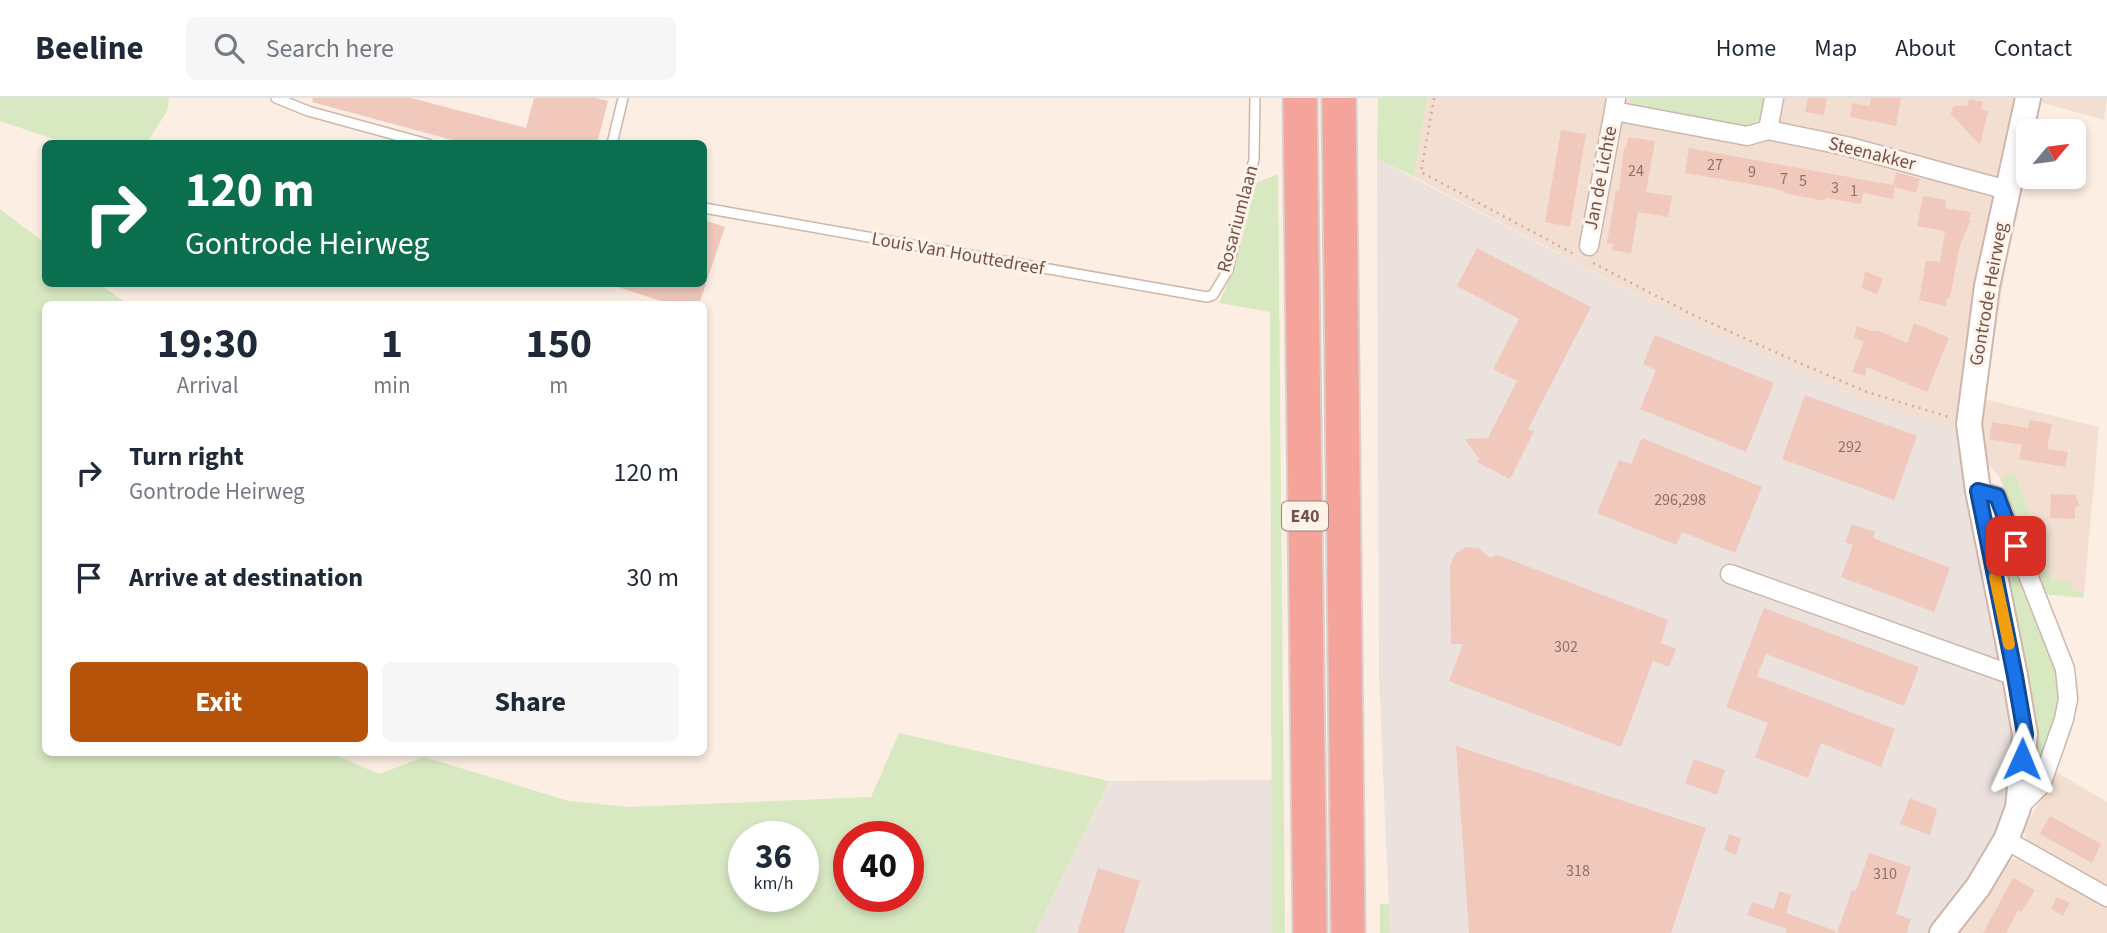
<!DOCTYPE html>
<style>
body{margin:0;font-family:"Source Sans 3",sans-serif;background:#f6f6f7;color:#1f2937;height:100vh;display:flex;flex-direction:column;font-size:26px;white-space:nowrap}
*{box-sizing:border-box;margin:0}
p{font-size:23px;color:#747a83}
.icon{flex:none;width:38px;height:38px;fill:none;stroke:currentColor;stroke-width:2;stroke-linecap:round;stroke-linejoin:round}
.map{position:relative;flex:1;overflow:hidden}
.panel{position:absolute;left:42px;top:203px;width:665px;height:455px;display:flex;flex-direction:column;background:#fff;border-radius:10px;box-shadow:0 4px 10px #0003}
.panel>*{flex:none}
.banner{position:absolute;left:42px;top:42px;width:665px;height:147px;border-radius:10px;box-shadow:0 4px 10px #0003;background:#0b6e4f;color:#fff;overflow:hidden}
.needle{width:46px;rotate:61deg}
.controls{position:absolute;left:2016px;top:21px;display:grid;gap:14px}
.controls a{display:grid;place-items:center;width:70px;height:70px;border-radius:10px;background:#fff;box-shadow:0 4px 10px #0003;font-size:35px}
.speed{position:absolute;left:728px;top:723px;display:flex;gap:14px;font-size:35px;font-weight:700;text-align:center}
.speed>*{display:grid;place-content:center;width:91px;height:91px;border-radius:50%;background:#fff;box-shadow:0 4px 10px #0003;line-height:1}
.speed small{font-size:18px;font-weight:400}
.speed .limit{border:10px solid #d22;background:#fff;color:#111}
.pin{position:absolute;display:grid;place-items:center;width:60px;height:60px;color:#fff;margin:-30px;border-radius:14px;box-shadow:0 4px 10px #0006}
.me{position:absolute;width:77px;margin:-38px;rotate:1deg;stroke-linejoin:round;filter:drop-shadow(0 0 5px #0008)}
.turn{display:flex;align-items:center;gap:24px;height:147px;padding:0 28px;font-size:32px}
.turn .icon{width:91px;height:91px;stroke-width:2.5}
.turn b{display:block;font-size:49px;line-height:60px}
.eta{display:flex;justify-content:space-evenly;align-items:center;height:119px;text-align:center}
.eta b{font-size:42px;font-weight:700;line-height:49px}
.primary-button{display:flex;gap:14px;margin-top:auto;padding:14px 28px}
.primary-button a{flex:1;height:80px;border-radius:10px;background:#b45309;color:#fff;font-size:28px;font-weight:700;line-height:80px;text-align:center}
.primary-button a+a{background:#f6f6f7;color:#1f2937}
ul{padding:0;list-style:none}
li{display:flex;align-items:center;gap:21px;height:105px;padding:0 28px}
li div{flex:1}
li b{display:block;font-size:26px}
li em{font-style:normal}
header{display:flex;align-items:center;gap:42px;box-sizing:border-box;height:98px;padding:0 35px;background:#fff;border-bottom:2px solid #e0e1e3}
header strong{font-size:33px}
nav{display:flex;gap:38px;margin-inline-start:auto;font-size:24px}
.search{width:490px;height:63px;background:#f6f6f7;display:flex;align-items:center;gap:18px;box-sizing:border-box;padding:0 24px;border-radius:10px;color:#747a83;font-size:26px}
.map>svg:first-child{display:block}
.residential{fill:#f3dfd2}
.industrial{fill:#ebe2de}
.green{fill:#d8e9c2;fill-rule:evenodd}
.building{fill:#f0c8bc}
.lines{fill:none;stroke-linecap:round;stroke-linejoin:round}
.lane-casing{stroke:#cfb6ad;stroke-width:12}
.street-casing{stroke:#cfb6ad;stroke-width:21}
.secondary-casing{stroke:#d2b5aa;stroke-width:28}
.highway-casing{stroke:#d8cfcc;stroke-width:37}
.path{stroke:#d5ab9f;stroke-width:2.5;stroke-dasharray:2 5;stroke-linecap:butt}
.lane{stroke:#fff;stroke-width:9}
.street{stroke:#fff;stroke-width:18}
.secondary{stroke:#fff;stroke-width:24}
.highway{stroke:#f5a49b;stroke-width:33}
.route-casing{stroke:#114b97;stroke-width:18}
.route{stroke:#1a73e8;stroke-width:12}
.slow{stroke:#f59e0b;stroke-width:12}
.labels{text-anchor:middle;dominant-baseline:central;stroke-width:6;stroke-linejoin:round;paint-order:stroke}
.number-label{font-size:16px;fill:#927066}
.shield{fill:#fff3e9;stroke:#9d827a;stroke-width:2}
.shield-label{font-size:18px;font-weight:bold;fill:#73524a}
.street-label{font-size:19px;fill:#73524a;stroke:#fff3e9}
</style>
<header>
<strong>Beeline</strong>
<div class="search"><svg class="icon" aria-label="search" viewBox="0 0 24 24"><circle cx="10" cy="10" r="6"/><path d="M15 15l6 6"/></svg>Search here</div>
<nav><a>Home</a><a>Map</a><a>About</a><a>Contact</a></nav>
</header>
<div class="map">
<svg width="2107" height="835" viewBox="0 0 2107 835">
<rect width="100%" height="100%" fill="#fceee3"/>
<!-- residential -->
<g class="residential">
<polygon points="1427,0 2107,0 2104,22 2040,4 2018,94 1984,301 2099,329 2084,495 2072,491 2071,483 2052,482 2015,376 2000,380 1961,333 1864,301 1689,224 1414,79"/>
<polygon points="2056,674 2107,704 2107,788 2027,746 2024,731"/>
<polygon points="2022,759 2107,806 2107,835 1948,835 1999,767 2009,762"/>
</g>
<!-- industrial -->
<g class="industrial">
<polygon points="1377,61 1689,224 1864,301 1961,333 2009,606 2013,649 2008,705 1968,788 1931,835 1390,835 1379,579"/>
<polygon points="1273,682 1272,835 1035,835 1109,683"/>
</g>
<!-- green -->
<g class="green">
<polygon points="0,0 169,0 167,13 147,45 65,45 0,23"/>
<polygon points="1378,0 1427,0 1414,79 1377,61"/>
<polygon points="1629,0 1766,0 1762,25 1753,31 1635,8"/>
<path d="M 1278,76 L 1285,835 L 1272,835 L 1270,214 L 1219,205 C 1238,163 1246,132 1253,86 Z"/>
<path d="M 0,111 L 45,145 L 46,186 L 99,186 L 128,206 L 46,206 L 46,654 L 331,655 L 379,676 L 424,659 L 569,703 L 629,709 L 871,699 L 899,635 L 1109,683 L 1035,835 L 0,835 ZM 803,738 L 803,798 L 744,798 L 744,738 ZM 908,738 L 908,798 L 849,798 L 849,738 Z"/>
<polygon points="2015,375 2052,482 2072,483 2072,491 2084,495 2083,500 2044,496 2000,380"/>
<polygon points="1998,420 2059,575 2061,600 2059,630 2040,669 2033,667 1992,422"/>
<polygon points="1380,806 1389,806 1390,835 1380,835"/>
</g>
<!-- building -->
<g class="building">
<polygon points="313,0 411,0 526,30 534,0 596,0 608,3 597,46 467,46 312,4"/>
<polygon points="1808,0 1827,0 1824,17 1805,14"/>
<polygon points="1871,0 1901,0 1896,28 1850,19 1852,5 1870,8"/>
<polygon points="1969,1 1983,4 1981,12 1988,13 1980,47 1951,16 1952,10 1955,8 1968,8"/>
<polygon points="1561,32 1586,36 1570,129 1545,124"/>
<polygon points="1628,39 1655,43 1646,94 1672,98 1668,119 1638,114 1631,155 1612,152 1613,146 1607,145 1616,92 1619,93 1624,49 1626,50"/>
<polygon points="1689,50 1893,87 1896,74 1920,81 1916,95 1895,89 1893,101 1863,95 1861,106 1826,100 1825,103 1783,95 1783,93 1773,90 1685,75"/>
<polygon points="1923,98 1946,102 1945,110 1971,114 1969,122 1971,122 1960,147 1950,200 1947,200 1946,208 1919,202 1926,163 1940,164 1945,133 1917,128"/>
<polygon points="704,122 725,129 706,185 704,185"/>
<polygon points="1477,150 1591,209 1528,331 1534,333 1510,381 1477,364 1479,361 1465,341 1488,340 1517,283 1493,271 1519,221 1457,188"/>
<polygon points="1865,173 1883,181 1877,196 1862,190"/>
<polygon points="615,186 706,186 699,206 670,206 615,188"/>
<polygon points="1914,225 1949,240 1927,294 1867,269 1865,278 1852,274 1864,244 1854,239 1857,228 1871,233 1880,233 1907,245"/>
<polygon points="1655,237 1774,285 1746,354 1640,311 1656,272 1643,266"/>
<polygon points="1805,297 1917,338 1894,402 1782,361"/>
<polygon points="2030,322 2052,326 2047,351 2068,354 2065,369 2019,361 2022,347 1989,341 1992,324 2028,330"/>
<polygon points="1642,340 1762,389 1735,455 1682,434 1676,447 1597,415 1619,362 1631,366"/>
<polygon points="2051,396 2075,397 2080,408 2075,410 2075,421 2050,420"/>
<polygon points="1852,426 1875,434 1873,440 1950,470 1934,514 1841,479 1853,447 1845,444"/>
<polygon points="1466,449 1479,450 1490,460 1498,457 1668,522 1661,545 1676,551 1669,569 1653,563 1621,649 1449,583 1463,546 1451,546 1450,468 1455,456"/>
<polygon points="1764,510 1919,569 1904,608 1766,556 1757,578 1895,631 1881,669 1821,645 1808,680 1755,659 1768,625 1726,609"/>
<polygon points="1456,648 1706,730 1671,835 1469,835"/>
<polygon points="1694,661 1725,672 1717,697 1685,685"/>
<polygon points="1910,700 1937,711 1930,737 1900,726"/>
<polygon points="2050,718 2101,746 2092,765 2040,736"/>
<polygon points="1729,736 1741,740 1736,757 1724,752"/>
<polygon points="1869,755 1911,769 1896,816 1911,821 1906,835 1837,835 1852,792 1856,793"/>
<polygon points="1098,770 1140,783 1124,835 1077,835"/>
<polygon points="2013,780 2035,792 2021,814 2018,812 2006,835 1983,835"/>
<polygon points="1779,793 1791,797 1786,815 1836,833 1835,835 1786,835 1787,831 1747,817 1752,804 1774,811"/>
<polygon points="2057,799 2070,805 2063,818 2051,811"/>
</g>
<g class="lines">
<defs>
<g id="lane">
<polyline points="276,0 308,13 428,46"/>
<polyline points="612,46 623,0"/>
<polyline points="704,110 1207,199 1213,197 1228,172 1254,61 1255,0"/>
</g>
<g id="street">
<polyline points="1616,0 1614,13 1747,38 1768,32 1846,48 2007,92"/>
<polyline points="1768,32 1774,0"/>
<polyline points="1589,148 1614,13"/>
<polyline points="1978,393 1997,398 2065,571 2068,601 2064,621 2041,687 2018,710"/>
<polyline points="1730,476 2015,578"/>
<polyline points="2006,742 2107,799"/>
</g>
<polyline id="secondary" points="1942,835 1978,789 2006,742 2018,710 2025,636 2015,578 1978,393 1969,326 1987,188 2028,0"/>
<g id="highway">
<polyline points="1300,0 1310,835"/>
<polyline points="1339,0 1348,835"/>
</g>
</defs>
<!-- lane casing -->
<use href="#lane" class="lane-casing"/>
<!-- street casing -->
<use href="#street" class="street-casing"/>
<!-- secondary casing -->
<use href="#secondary" class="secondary-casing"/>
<!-- highway casing -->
<use href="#highway" class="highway-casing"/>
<!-- path -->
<g class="path">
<polyline points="1434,0 1421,74 1574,156"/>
<polyline points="1593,165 1693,217 1804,267 1867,294 1949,319"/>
</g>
<!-- lane -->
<use href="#lane" class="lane"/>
<!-- street -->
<use href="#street" class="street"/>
<!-- secondary -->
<use href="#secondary" class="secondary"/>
<!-- highway -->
<use href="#highway" class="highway"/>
</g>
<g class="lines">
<defs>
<polyline id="route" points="2016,448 1997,398 1978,393 2015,578 2025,636 2022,661"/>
</defs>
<!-- route casing -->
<use href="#route" class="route-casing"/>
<!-- route -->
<use href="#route" class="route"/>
<!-- slow -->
<polyline class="slow" points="1995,479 2009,546"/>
</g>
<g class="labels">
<!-- number labels -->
<g class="number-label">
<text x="1715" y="67">27</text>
<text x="1636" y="73">24</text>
<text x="1752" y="74">9</text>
<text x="1784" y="81">7</text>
<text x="1803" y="83">5</text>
<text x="1835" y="90">3</text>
<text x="1854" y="93">1</text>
<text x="1850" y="349">292</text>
<text x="1680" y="402">296,298</text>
<text x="1566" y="549">302</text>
<text x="1578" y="773">318</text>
<text x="1885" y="776">310</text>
</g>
<!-- shield labels -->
<rect class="shield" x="1282" y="403.5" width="46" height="29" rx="5"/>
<g class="shield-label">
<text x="1305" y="418">E40</text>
</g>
<!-- street labels -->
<g class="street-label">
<text transform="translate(1872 56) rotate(14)">Steenakker</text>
<text transform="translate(1601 80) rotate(-79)">Jan de Lichte</text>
<text transform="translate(1238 121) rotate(-75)">Rosariumlaan</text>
<text transform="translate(958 156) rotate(10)">Louis Van Houttedreef</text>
<text transform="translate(1989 196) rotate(-80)">Gontrode Heirweg</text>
</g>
</g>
</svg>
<div class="controls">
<a><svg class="needle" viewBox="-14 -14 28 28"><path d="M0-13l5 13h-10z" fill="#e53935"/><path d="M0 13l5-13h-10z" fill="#747a83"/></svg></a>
</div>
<div class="speed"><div>36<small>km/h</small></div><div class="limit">40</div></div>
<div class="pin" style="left:2016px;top:448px;background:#d93025"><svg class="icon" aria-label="arrive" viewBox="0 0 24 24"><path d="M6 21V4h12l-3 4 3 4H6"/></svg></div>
<svg class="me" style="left:2022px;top:661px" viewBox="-20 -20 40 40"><path d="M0-17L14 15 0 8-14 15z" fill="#1a73e8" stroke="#fff" stroke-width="4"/></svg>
<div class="banner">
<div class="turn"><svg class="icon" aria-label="right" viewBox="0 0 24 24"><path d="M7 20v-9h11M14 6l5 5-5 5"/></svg><div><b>120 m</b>Gontrode Heirweg</div></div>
</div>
<section class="panel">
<div class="eta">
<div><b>19:30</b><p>Arrival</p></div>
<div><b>1</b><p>min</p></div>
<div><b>150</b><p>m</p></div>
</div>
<ul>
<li><svg class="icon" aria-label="right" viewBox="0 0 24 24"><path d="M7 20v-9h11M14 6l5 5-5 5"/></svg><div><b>Turn right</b><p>Gontrode Heirweg</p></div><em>120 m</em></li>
<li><svg class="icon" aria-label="arrive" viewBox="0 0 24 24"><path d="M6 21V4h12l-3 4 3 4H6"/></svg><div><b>Arrive at destination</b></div><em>30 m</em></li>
</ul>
<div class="primary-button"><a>Exit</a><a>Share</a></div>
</section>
</div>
